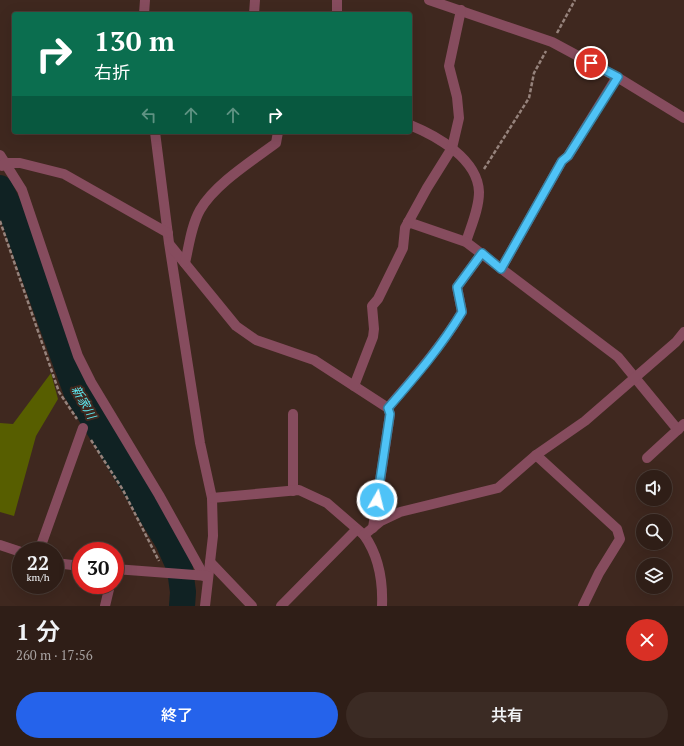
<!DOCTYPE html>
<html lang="ja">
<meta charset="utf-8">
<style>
body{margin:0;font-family:"PT Serif","Noto Sans JP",serif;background:#3b2b24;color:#f1f3f6;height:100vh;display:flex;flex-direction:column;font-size:15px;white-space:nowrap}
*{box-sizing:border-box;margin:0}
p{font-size:13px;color:#a7a2a1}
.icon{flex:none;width:22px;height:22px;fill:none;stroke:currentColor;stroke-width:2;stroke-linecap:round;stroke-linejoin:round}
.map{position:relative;height:606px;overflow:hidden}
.details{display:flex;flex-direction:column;background:#2f1e17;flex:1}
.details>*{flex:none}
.top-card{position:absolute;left:12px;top:12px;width:400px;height:122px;border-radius:4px;box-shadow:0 4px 16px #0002,0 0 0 1px #4a3c36;background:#0b6e4f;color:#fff;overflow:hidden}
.fabs{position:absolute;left:636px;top:470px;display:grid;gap:8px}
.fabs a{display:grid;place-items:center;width:36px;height:36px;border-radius:50%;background:#2f1e17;box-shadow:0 4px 16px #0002,0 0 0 1px #4a3c36;font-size:20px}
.speed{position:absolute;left:12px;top:542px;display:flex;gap:8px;font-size:20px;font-weight:700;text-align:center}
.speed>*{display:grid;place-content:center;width:52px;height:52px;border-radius:50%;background:#2f1e17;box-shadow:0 4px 16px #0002,0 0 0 1px #4a3c36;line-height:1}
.speed small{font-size:10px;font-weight:400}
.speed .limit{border:6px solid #d22;background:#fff;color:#111}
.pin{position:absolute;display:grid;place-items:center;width:34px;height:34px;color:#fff;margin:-17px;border:2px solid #fff;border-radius:50%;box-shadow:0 1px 4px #0007}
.me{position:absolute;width:44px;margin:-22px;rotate:8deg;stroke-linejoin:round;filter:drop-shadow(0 0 3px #0008)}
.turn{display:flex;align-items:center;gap:14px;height:84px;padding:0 16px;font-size:18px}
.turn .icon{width:52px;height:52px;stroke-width:2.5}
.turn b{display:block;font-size:28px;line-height:34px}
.lanes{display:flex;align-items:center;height:38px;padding:0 16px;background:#0003;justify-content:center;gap:20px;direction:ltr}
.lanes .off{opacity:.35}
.round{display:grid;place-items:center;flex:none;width:42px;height:42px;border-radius:21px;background:#3b2b24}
.head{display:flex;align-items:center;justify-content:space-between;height:68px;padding:0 16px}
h1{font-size:24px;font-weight:600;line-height:30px}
.action{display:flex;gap:8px;margin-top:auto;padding:8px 16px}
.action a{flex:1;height:46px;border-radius:24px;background:#2563eb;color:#fff;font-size:16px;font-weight:600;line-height:46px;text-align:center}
.action a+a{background:#3b2b24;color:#f1f3f6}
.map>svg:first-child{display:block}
.green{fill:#575e00}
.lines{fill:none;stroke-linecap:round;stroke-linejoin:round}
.river{stroke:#102223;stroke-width:26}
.path{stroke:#96837c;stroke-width:2.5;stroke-dasharray:4 2;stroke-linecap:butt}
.street{stroke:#864c5e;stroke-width:10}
.route-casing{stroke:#337fa1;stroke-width:10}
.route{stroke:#4fc3f7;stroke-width:7}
.labels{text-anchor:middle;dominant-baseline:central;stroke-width:4;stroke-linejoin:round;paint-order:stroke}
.water-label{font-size:12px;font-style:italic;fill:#5ce8f0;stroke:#3f281f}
</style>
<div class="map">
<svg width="684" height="606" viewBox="0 0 684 606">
<rect width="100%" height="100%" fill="#3f281f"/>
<!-- green -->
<polygon class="green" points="51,373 58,399 36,436 14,516 0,512 0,423 13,424"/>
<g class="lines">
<!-- river -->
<polyline class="river" points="0,188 9,206 76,391 168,542 180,569 183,592 182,606"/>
<!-- path -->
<g class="path">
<polyline points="557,33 575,0"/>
<polyline points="484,169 529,98 534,73 546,51"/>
<polyline points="0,221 59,392 77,419"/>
<polyline points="91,440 123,490 159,561"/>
</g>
<!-- street -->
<g class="street">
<polyline points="429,0 552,42 617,77 684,118"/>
<polyline points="144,14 145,0"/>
<polyline points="254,14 255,0"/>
<polyline points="337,14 337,0"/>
<path d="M 410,125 C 437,136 478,159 479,192 C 479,209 471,226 466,242"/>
<polyline points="155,132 169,243 200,443 212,498 213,536 205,606"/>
<polyline points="0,155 22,190 78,356 91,382 159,495 204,576"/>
<polyline points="2,166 5,163 20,163 64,174 168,233"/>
<polyline points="408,222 466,242 618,357 678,430"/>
<polyline points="170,245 236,326 256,340 314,360 388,408 390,414 373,528"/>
<path d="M 185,263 C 189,246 191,226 200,210 C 215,184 252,161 276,143 L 278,132"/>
<polyline points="501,269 562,161 568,156 617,77"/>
<polyline points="354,386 373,337 374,329 372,306 378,299 403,248 405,228 427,188 452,148 459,118 457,97 449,66 461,10"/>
<path d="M 388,408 C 414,377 441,347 462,312 L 457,287 L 482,253"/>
<polyline points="293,414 293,491"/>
<polyline points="536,455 617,529 620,539 599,573 583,606"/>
<polyline points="647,458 684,424"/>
<path d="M 212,498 L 299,490 L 327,503 L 364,535 C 379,556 383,581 382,606"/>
<polyline points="364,535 381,521 400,512 498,488 536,455 585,421 676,342 684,332"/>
<polyline points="0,545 21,552"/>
<polyline points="39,551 83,428"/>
<polyline points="210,562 252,606"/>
<polyline points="55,563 81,566"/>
<polyline points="115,569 208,576"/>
<polyline points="105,606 110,585"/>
<polyline points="281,606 356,530"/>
</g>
</g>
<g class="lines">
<defs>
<path id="route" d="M 377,500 L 390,414 L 388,408 C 415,377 441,347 462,312 L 457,287 L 482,253 L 501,269 L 562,161 L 568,156 L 618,77 L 591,63"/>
</defs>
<!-- route casing -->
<use href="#route" class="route-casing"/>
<!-- route -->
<use href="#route" class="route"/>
</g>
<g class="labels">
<!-- water labels -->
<g class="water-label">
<text transform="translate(84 402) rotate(61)">新家川</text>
</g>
</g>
</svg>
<div class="fabs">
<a><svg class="icon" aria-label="sound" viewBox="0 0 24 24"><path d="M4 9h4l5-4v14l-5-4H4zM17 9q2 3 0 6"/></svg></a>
<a><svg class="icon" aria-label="search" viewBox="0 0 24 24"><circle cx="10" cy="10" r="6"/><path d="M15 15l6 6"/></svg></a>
<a><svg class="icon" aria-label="layers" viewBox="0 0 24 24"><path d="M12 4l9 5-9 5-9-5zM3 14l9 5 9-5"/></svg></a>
</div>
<div class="speed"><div>22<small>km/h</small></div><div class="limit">30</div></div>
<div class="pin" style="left:591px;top:63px;background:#d93025"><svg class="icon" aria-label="arrive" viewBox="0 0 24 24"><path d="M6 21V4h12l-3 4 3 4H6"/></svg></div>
<svg class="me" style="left:377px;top:500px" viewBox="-20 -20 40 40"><circle r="17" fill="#4fc3f7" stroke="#fff" stroke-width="3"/><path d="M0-11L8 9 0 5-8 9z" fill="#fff"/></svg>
<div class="top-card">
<div class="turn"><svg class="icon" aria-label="right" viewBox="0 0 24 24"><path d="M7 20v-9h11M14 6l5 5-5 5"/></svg><div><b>130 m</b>右折</div></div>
<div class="lanes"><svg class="icon off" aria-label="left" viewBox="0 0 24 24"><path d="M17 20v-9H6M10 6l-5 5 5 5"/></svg><svg class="icon off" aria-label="ahead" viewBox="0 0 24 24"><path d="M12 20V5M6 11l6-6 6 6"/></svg><svg class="icon off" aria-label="ahead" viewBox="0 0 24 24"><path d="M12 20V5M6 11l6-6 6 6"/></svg><svg class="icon" aria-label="right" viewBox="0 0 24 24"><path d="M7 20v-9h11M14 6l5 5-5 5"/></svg></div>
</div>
</div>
<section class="details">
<div class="head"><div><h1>1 分</h1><p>260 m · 17:56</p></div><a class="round" style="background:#d93025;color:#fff"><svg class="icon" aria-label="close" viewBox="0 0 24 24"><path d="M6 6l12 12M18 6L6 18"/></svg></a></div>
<div class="action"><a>終了</a><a>共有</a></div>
</section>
